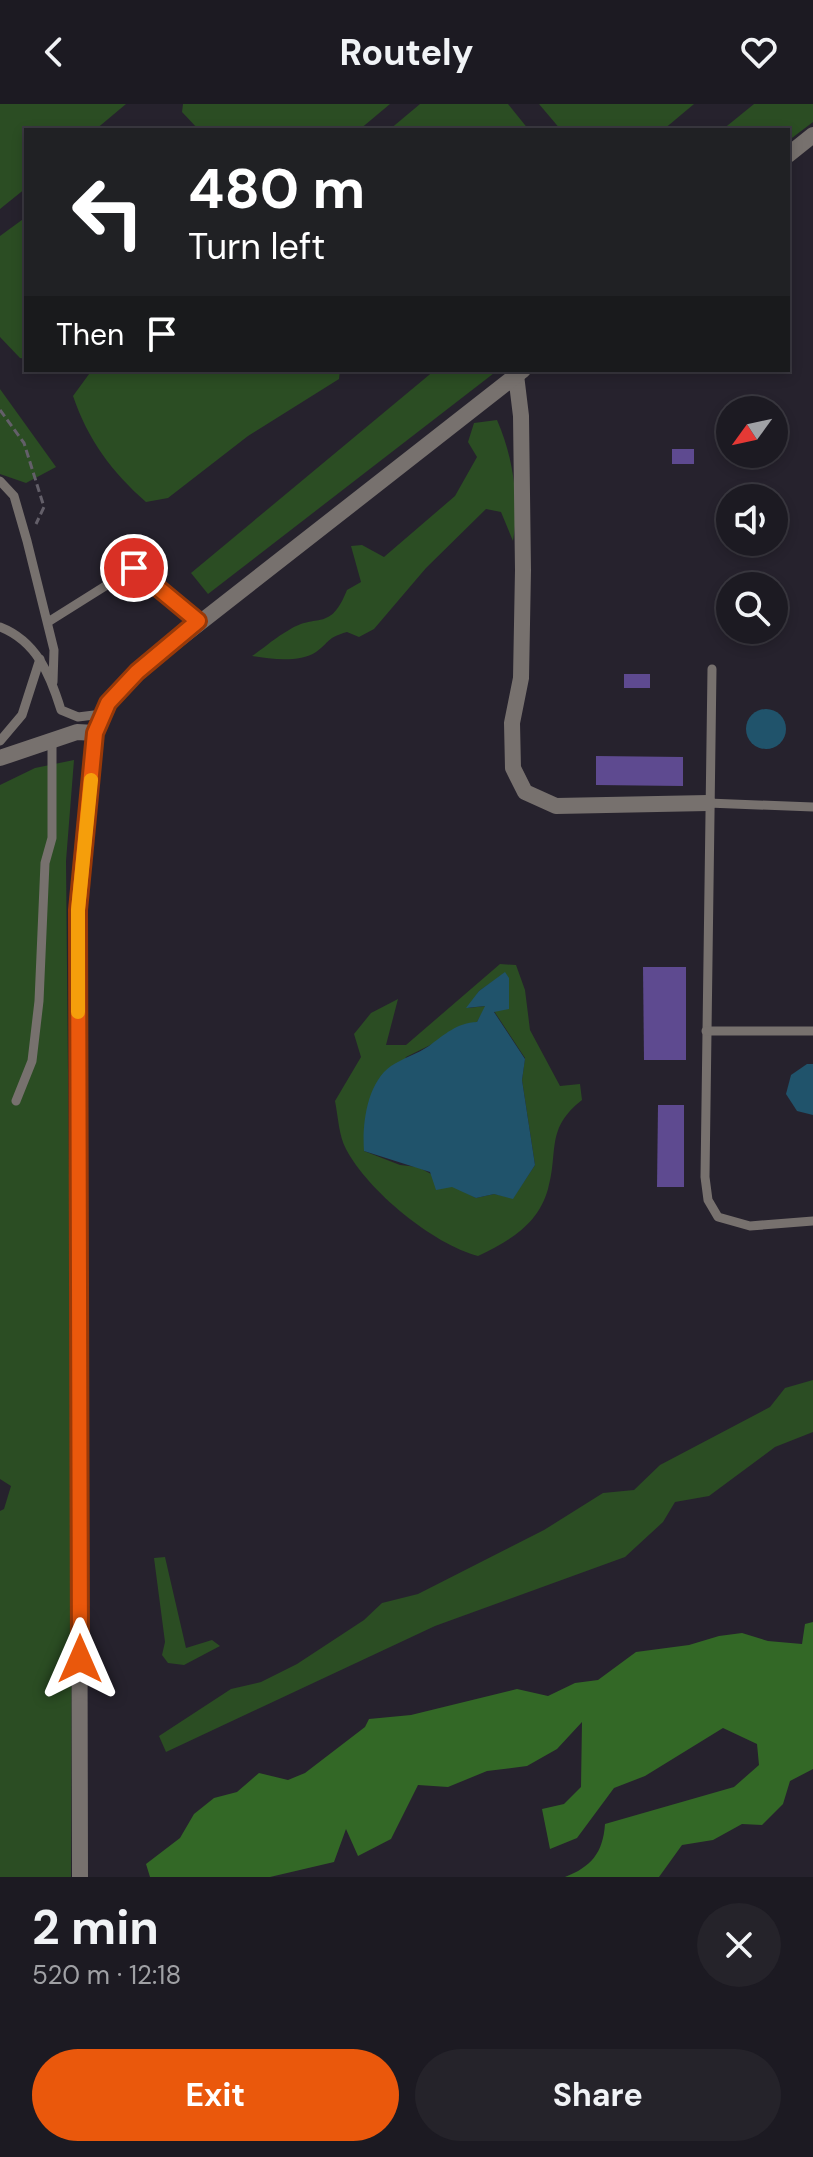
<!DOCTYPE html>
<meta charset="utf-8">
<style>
body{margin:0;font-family:"DM Sans",sans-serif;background:#25232a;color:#f1f3f6;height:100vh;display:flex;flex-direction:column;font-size:30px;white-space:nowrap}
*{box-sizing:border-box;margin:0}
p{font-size:26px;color:#a0a1a5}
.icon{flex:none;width:44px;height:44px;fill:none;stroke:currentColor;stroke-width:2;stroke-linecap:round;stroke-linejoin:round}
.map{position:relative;height:1773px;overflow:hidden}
.side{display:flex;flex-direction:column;background:#1c1a22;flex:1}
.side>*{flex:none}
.banner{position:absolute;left:24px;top:24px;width:766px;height:244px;border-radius:0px;box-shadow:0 4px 12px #0003,0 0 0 2px #3a3840;background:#202124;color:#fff;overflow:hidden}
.needle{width:52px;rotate:237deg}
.fabs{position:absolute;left:716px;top:292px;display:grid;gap:16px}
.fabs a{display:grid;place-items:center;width:72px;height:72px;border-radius:50%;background:#1c1a22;box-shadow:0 4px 12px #0003,0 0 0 2px #3a3840;font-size:40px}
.pin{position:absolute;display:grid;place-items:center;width:68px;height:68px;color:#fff;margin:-34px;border:4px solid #fff;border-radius:50%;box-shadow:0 2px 8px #0007}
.me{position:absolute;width:88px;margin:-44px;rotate:0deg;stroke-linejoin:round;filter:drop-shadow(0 0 6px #0008)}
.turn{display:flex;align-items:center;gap:28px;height:168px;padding:0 32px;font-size:36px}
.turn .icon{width:104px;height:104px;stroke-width:2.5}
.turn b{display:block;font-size:56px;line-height:68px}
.then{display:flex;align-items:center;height:76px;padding:0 32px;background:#0003;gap:16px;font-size:30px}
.round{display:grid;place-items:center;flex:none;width:84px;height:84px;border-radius:42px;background:#25232a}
.overview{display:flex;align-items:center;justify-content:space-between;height:136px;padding:0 32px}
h1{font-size:48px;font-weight:700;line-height:60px}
.cta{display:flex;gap:16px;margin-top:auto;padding:16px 32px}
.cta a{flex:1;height:92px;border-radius:48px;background:#ea580c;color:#fff;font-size:32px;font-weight:700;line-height:92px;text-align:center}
.cta a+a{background:#25232a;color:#f1f3f6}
header{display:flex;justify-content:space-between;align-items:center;height:104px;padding:0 32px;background:#1c1a22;font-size:36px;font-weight:700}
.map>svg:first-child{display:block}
.green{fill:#2b4d23;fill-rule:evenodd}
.forest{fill:#336826}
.water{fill:#20536b}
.building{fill:#5e4a90}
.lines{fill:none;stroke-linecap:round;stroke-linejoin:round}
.path{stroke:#635f69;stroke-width:3;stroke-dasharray:8 4;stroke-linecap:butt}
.lane{stroke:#77716e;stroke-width:9}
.street{stroke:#77716e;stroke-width:16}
.route-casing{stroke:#983908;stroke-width:20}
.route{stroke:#ea580c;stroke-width:14}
.slow{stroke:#f59e0b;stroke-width:14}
</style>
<header><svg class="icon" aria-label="back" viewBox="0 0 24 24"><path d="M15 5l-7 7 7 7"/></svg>Routely<svg class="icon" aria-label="heart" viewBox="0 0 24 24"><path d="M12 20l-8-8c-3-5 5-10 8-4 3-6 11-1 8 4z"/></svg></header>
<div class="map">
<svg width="813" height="1773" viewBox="0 0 813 1773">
<rect width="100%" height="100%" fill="#26222d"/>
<!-- green -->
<g class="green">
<polygon points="0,0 126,0 95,26 26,26 26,84 0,105"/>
<polygon points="183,0 390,0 359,26 199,26 182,8"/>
<polygon points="420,0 508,0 529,26 389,26"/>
<polygon points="539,0 694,0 663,26 561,26"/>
<polygon points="754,0 813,0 813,18 788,37 788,26 722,26"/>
<polygon points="26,113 26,255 20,254 0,233 0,132"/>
<path d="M 92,266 L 340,266 L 339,275 L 248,332 L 168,394 L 146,398 C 112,368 88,336 73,292 Z"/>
<polygon points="435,266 498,266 208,490 191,469"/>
<polygon points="0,285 56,363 26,379 0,370"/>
<path d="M 497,316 C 513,352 520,398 513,437 L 501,408 L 486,405 L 426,464 L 374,525 L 359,533 L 347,528 C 326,534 330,538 316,548 C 299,559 270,555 252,552 C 264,544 276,533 289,526 C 317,508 330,529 347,486 L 361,478 L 351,442 L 362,441 L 384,453 L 455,392 L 477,353 L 468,338 L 474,319 Z"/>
<polygon points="74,656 66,757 72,1382 71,1773 0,1773 0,1407 4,1405 11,1382 0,1375 0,681 35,664"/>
<path d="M 500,860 L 516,861 L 525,886 L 530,926 L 560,982 L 580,980 L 582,996 C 545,1025 559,1047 548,1085 C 538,1121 509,1137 478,1152 C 433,1140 368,1087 346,1045 C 339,1033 338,1012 335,997 L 361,953 L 354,930 L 371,909 L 398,895 L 386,941 L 406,941 ZM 505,869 L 494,907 L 525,954 L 522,976 L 535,1061 L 513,1094 L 494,1090 L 476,1094 L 418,1063 L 400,1061 L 364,1047 L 406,953 L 477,918 L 486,902 L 468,904 L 479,887 Z"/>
<polygon points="813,1276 813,1328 775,1343 709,1392 675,1398 663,1418 625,1453 435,1522 166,1648 159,1632 231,1585 261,1578 297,1560 364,1516 382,1499 418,1490 544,1426 603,1389 634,1386 660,1361 770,1303 785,1284"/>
<polygon points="165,1453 186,1544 212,1536 220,1542 184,1561 168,1559 162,1551 165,1538 154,1454"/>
</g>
<!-- forest -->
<path class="forest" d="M 813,1518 L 813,1665 L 790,1677 L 783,1700 L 762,1721 L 742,1720 L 713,1736 L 682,1741 L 659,1773 L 565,1773 C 591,1763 603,1749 605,1720 L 734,1683 L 759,1661 L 757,1640 L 723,1624 L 645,1672 L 614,1684 L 577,1734 L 550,1745 L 542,1705 L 564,1700 L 581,1683 L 582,1618 L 557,1645 L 527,1662 L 487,1667 L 448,1683 L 418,1681 L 391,1735 L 358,1752 L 346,1725 L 334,1758 L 270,1773 L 150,1773 L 146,1760 L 180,1734 L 194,1710 L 214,1694 L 237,1688 L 259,1669 L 288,1676 L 305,1669 L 365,1623 L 369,1615 L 411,1611 L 517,1585 L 548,1592 L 575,1579 L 598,1576 L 636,1548 L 689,1541 L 719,1532 L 742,1529 L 768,1537 L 802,1540 L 805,1520 Z"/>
<!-- water -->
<g class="water">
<circle cx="766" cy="625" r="20"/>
<path d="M 505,868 L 509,874 L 509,905 L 494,908 L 525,955 L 522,976 L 535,1061 L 513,1095 L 494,1090 L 476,1094 L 452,1083 L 436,1086 L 430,1068 L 364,1047 C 362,1020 367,979 391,962 C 403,954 417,950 429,942 C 445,930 457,919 477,918 L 485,902 L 466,904 L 479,887 Z"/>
<polygon points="807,960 813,960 813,1011 797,1007 786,990 791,971"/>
</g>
<!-- building -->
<g class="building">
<rect x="672" y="345" width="22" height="15"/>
<rect x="624" y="570" width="26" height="14"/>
<polygon points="596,652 683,653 683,682 596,681"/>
<polygon points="643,863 686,863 686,956 644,956"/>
<polygon points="658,1001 684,1001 684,1083 657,1083"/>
</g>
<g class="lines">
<!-- path -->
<polyline class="path" points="0,306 24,339 44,403 36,420"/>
<!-- lane -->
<g class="lane">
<polyline points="0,377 14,392 27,437 54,546 53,578"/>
<polyline points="48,518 134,464 198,517"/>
<path d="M 0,523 C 36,537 50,570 61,606 L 78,613 L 102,610"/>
<polyline points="712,565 705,1073 708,1096 718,1113 750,1122 813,1117"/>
<polyline points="0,637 22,611 40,555"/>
<polyline points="708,699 813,703"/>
<polyline points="706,927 813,927"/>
<polyline points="16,997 32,957 39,897 45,759 52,734 52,636"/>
</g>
<!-- street -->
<g class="street">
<polyline points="788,51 813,31"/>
<polyline points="516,271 521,312 523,466 521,574 512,619 513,664 525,688 556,702 708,699"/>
<polyline points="0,654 77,628 95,629"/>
<polyline points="80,1773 78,806 95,629 108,599 137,568 523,266"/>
</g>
</g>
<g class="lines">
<defs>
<polyline id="route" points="80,1555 78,806 95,629 108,599 137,568 198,517 134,464"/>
</defs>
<!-- route casing -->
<use href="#route" class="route-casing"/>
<!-- route -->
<use href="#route" class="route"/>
<!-- slow -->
<polyline class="slow" points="78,908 78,806 91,676"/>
</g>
</svg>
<div class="fabs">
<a><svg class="needle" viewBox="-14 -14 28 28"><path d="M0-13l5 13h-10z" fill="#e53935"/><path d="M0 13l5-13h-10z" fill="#a0a1a5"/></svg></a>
<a><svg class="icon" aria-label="sound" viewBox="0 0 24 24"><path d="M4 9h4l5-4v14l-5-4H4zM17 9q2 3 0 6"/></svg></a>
<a><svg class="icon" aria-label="search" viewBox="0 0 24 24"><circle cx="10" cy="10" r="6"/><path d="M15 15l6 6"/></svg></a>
</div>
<div class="pin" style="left:134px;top:464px;background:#d93025"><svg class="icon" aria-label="arrive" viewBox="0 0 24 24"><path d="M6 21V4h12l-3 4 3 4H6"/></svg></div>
<svg class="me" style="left:80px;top:1555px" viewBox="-20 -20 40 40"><path d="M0-17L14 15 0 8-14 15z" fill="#ea580c" stroke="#fff" stroke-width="4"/></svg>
<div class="banner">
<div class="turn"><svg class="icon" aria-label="left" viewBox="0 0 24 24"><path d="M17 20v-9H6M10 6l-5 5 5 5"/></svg><div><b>480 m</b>Turn left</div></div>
<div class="then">Then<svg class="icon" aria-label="arrive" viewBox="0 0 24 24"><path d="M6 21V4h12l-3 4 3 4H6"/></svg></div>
</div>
</div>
<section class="side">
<div class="overview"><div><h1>2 min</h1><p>520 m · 12:18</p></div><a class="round"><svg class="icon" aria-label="close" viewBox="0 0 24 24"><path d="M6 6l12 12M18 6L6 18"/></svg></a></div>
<div class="cta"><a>Exit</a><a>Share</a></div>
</section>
